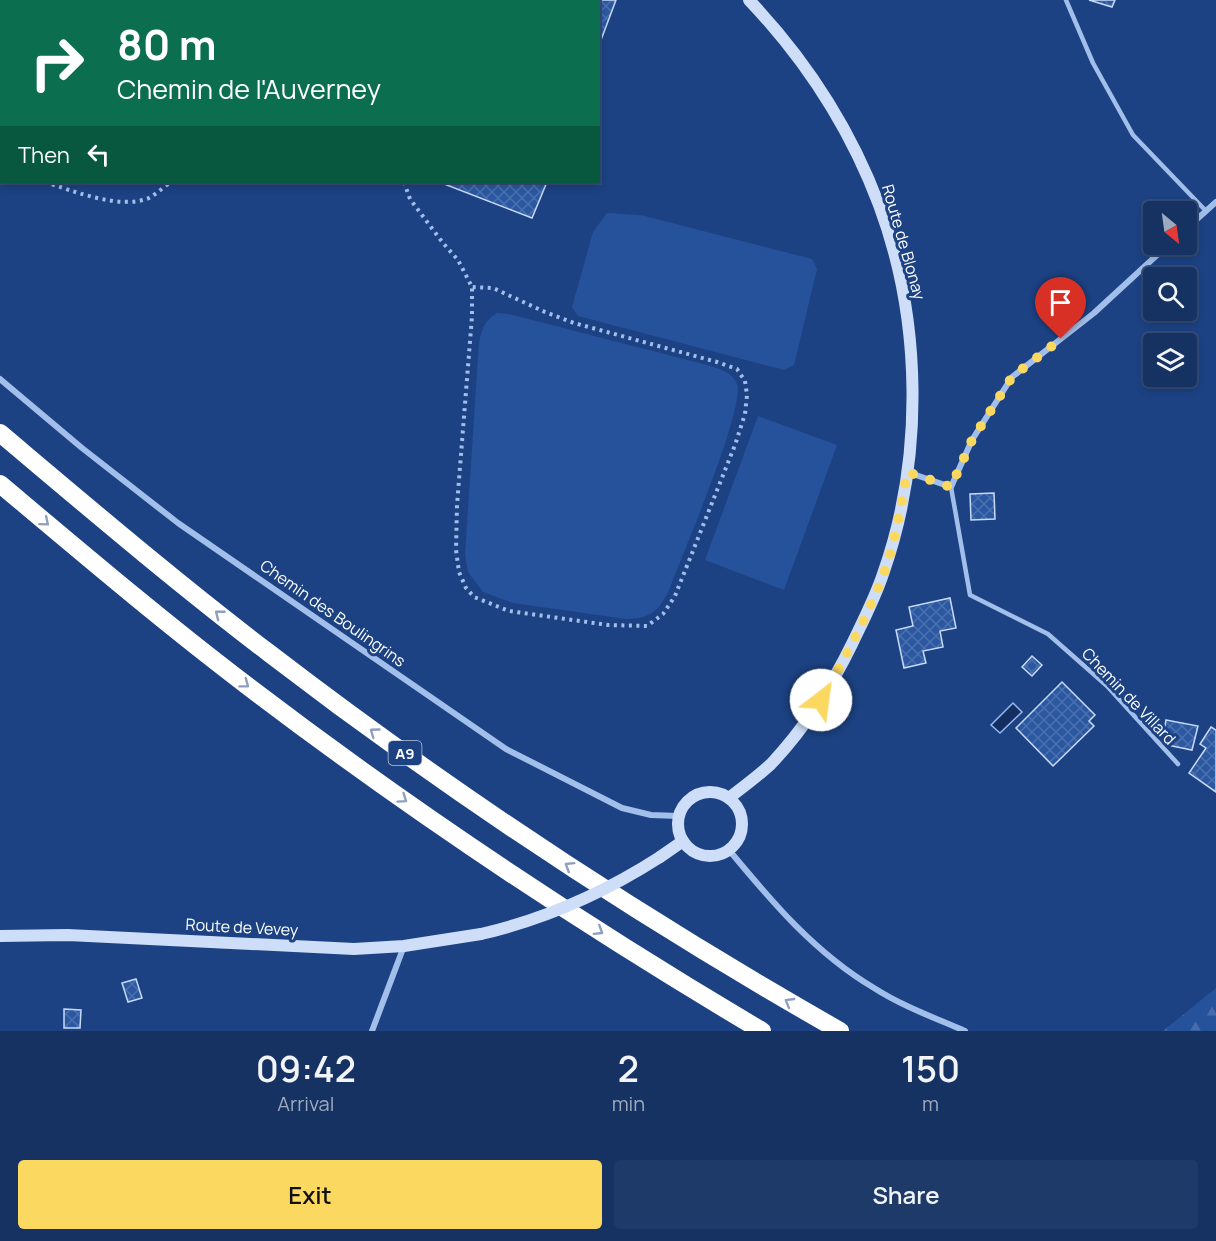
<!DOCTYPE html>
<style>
body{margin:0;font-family:Manrope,sans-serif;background:#1e3a68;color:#f1f3f6;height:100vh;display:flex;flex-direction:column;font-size:22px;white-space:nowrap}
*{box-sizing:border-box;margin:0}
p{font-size:20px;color:#9daabe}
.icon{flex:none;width:33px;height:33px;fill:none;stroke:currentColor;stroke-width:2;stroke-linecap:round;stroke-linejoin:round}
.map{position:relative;height:1031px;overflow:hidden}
.drawer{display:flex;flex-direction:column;background:#153262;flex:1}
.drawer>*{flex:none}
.guide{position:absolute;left:0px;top:0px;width:600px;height:183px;box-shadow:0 3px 9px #0003,0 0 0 2px #344d77;background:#0b6e4f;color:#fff;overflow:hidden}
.needle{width:39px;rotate:151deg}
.fabs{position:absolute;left:1143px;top:201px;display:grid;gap:12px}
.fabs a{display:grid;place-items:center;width:54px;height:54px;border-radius:6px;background:#153262;box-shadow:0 3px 9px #0003,0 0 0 2px #344d77;font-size:30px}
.pin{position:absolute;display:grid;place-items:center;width:51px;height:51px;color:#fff;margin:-62px -26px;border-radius:50% 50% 50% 0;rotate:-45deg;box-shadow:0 0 6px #0007}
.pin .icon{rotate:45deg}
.me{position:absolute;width:66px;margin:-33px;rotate:30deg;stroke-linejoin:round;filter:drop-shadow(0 0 4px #0008)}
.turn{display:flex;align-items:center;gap:21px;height:126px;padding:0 18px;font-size:27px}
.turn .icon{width:78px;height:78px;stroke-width:2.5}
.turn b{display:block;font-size:42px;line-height:51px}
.then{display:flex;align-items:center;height:57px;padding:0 18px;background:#0003;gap:12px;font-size:22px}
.eta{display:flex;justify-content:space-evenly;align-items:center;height:102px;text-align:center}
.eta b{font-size:36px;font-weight:600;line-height:42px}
.primary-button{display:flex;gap:12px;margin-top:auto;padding:12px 18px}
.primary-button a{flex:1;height:69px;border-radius:6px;background:#fbd960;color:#111;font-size:24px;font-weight:600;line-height:69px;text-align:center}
.primary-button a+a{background:#1e3a68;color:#f1f3f6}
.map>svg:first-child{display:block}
.forest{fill:url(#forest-firs)}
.pitch{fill:#26529c}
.water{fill:#132f62;stroke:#95b8ec;stroke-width:1.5}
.building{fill:url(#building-cross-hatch);stroke:#c7daf8;stroke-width:1.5}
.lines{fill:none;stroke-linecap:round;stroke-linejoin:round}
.path{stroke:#a2beea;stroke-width:4;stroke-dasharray:3 4.5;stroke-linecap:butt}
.lane{stroke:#a2beea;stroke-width:4.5}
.street{stroke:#a2beea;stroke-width:6}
.secondary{stroke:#ceddf8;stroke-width:12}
.highway{stroke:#fff;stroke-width:18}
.secondary-bridge{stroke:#ceddf8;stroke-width:12}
.oneway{stroke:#8ea0c1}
.route{stroke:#fbd960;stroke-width:10;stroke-dasharray:0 18}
.labels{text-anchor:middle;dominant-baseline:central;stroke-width:6;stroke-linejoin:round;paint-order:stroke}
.shield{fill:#1c4283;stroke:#bbc6da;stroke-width:1.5}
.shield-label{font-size:15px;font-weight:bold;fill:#fff}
.street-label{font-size:16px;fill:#fff;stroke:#1c4283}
</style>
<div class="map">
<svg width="1216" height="1031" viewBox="0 0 1216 1031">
<defs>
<pattern id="forest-firs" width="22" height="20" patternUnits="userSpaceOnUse" patternTransform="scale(1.5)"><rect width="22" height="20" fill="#26529c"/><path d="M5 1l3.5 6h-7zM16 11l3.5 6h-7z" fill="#476cab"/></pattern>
<pattern id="building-cross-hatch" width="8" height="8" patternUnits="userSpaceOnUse" patternTransform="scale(1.5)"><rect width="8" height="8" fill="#2b58a1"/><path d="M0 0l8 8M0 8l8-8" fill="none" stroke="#4b71af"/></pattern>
</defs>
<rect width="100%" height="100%" fill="#1c4283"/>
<!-- forest -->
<polygon class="forest" points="1216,988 1216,1031 1163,1031"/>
<!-- pitch -->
<g class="pitch">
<polygon points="607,213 641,215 812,259 817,269 794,365 784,370 578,316 572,307 593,232"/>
<path d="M 497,313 L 509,314 L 707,365 C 718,369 732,371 737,384 C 745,409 682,555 670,588 C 659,611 652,618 626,619 L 513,603 L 483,592 L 468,572 L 465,555 L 479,343 C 482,329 484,321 497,313 Z"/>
<polygon points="758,416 837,445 784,590 705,560"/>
</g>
<!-- water -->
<polygon class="water" points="1013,703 1022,712 1000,733 991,725"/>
<!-- building -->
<g class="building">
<polygon points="439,0 507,0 506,2"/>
<polygon points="572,0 616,0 598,48 598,2 571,2"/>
<polygon points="1089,0 1115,0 1112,7"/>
<polygon points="439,182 547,182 532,218"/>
<polygon points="994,493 995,519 971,520 970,494"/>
<polygon points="950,598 956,628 940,631 943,647 923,651 926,663 904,668 896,630 913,626 909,607"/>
<polygon points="1032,656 1042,665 1032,676 1022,667"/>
<polygon points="1062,682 1095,715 1089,721 1094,726 1053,766 1016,728"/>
<polygon points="1166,720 1198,726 1192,750 1162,744"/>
<polygon points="1211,727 1216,730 1216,792 1189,773 1206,748 1200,744"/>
<polygon points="136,979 142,998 128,1002 122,983"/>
<polygon points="64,1009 81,1010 80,1028 64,1028"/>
</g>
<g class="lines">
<!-- path -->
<g class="path">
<polyline points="220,0 221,2"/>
<polyline points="420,0 422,2"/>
<polyline points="284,2 290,0"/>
<polyline points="531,2 532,0"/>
<polyline points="0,174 2,174"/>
<path d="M 45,182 C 73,191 120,210 149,198 C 156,194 164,187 171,182"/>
<polyline points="404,182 410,199 443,243 458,260 472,287 472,316 457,505 456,550 459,572 466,588 474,597 509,611 608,625 647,626 663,614 675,596 735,445 745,414 747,395 745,381 737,369 717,362 574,323 545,312 493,288 472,287"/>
</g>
<!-- lane -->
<g class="lane">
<polyline points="1066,0 1093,63 1133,135 1206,211"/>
<polyline points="951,487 970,595 1048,634 1107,686 1178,764"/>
</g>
<!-- street -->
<g class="street">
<polyline points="1186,229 1216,202"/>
<polyline points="0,379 82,448 178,523 506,749 622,808 651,815 679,816"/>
<polyline points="907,472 951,487 972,440 1012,377 1094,313 1169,244"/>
<path d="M 729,850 C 772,902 815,953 874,988 C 902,1006 935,1018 965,1031"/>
<polyline points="372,1031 404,946"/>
</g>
<!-- secondary -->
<g class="secondary">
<circle cx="710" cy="824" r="32"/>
<path d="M 729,798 C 743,787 758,776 771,764 C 804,729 831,687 852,644 C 863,621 875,598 883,574 C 924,458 922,320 879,205 C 850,128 806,60 749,0"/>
<polyline points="660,857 683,841"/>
<polyline points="0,936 68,935 354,949 404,946 481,934"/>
</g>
<!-- highway -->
<g class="highway">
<path d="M 0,433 C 89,508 177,583 269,653 C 450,792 641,918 840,1031"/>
<path d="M 0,484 C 81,552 161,620 245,684 C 410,810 583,925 762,1031"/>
</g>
<!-- secondary-bridge -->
<path class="secondary-bridge" d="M 481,934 C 546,919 604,893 660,857"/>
</g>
<!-- one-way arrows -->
<defs><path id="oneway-chevron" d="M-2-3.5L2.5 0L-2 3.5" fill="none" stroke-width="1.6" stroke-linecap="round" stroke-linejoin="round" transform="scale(1.5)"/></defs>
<g class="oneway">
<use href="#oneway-chevron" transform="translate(45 522) rotate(40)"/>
<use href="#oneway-chevron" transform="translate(219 614) rotate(-142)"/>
<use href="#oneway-chevron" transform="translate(245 684) rotate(37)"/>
<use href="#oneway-chevron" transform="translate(374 732) rotate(-144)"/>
<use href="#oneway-chevron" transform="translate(403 799) rotate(35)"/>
<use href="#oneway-chevron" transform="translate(569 866) rotate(-148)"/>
<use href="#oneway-chevron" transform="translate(599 931) rotate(32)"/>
<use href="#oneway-chevron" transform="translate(789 1002) rotate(-150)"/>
</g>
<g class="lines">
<!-- route -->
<path class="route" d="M 821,700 C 844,660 866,619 883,576 C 895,543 901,507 907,472 L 951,487 L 972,440 L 1012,377 L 1061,339"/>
</g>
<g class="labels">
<!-- shield labels -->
<rect class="shield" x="388.5" y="741" width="33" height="24" rx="4.5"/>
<g class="shield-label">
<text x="405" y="753">A9</text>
</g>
<!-- street labels -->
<g class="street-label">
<text transform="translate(904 242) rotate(74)">Route de Blonay</text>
<text transform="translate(333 613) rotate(35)">Chemin des Boulingrins</text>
<text transform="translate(1129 696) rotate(46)">Chemin de Villard</text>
<text transform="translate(242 927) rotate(3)">Route de Vevey</text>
</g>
</g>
</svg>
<div class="fabs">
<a><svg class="needle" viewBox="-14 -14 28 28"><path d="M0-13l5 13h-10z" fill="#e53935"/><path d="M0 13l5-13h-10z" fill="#9daabe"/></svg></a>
<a><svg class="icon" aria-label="search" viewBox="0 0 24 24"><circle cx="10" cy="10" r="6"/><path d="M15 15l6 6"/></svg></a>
<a><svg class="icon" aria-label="layers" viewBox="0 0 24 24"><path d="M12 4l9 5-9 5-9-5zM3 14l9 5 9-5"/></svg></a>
</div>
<div class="pin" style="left:1061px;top:339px;background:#d93025"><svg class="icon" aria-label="arrive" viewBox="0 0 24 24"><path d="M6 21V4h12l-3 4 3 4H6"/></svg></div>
<svg class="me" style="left:821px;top:700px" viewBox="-20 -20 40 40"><circle r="19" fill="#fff"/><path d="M0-13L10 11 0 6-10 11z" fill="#fbd960"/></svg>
<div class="guide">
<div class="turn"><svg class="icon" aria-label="right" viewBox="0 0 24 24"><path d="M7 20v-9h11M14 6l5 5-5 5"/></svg><div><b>80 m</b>Chemin de l'Auverney</div></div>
<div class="then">Then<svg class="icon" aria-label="left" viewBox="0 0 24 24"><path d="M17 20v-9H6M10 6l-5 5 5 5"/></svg></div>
</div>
</div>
<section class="drawer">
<div class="eta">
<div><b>09:42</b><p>Arrival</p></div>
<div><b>2</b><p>min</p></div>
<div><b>150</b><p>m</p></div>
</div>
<div class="primary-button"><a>Exit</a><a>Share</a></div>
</section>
